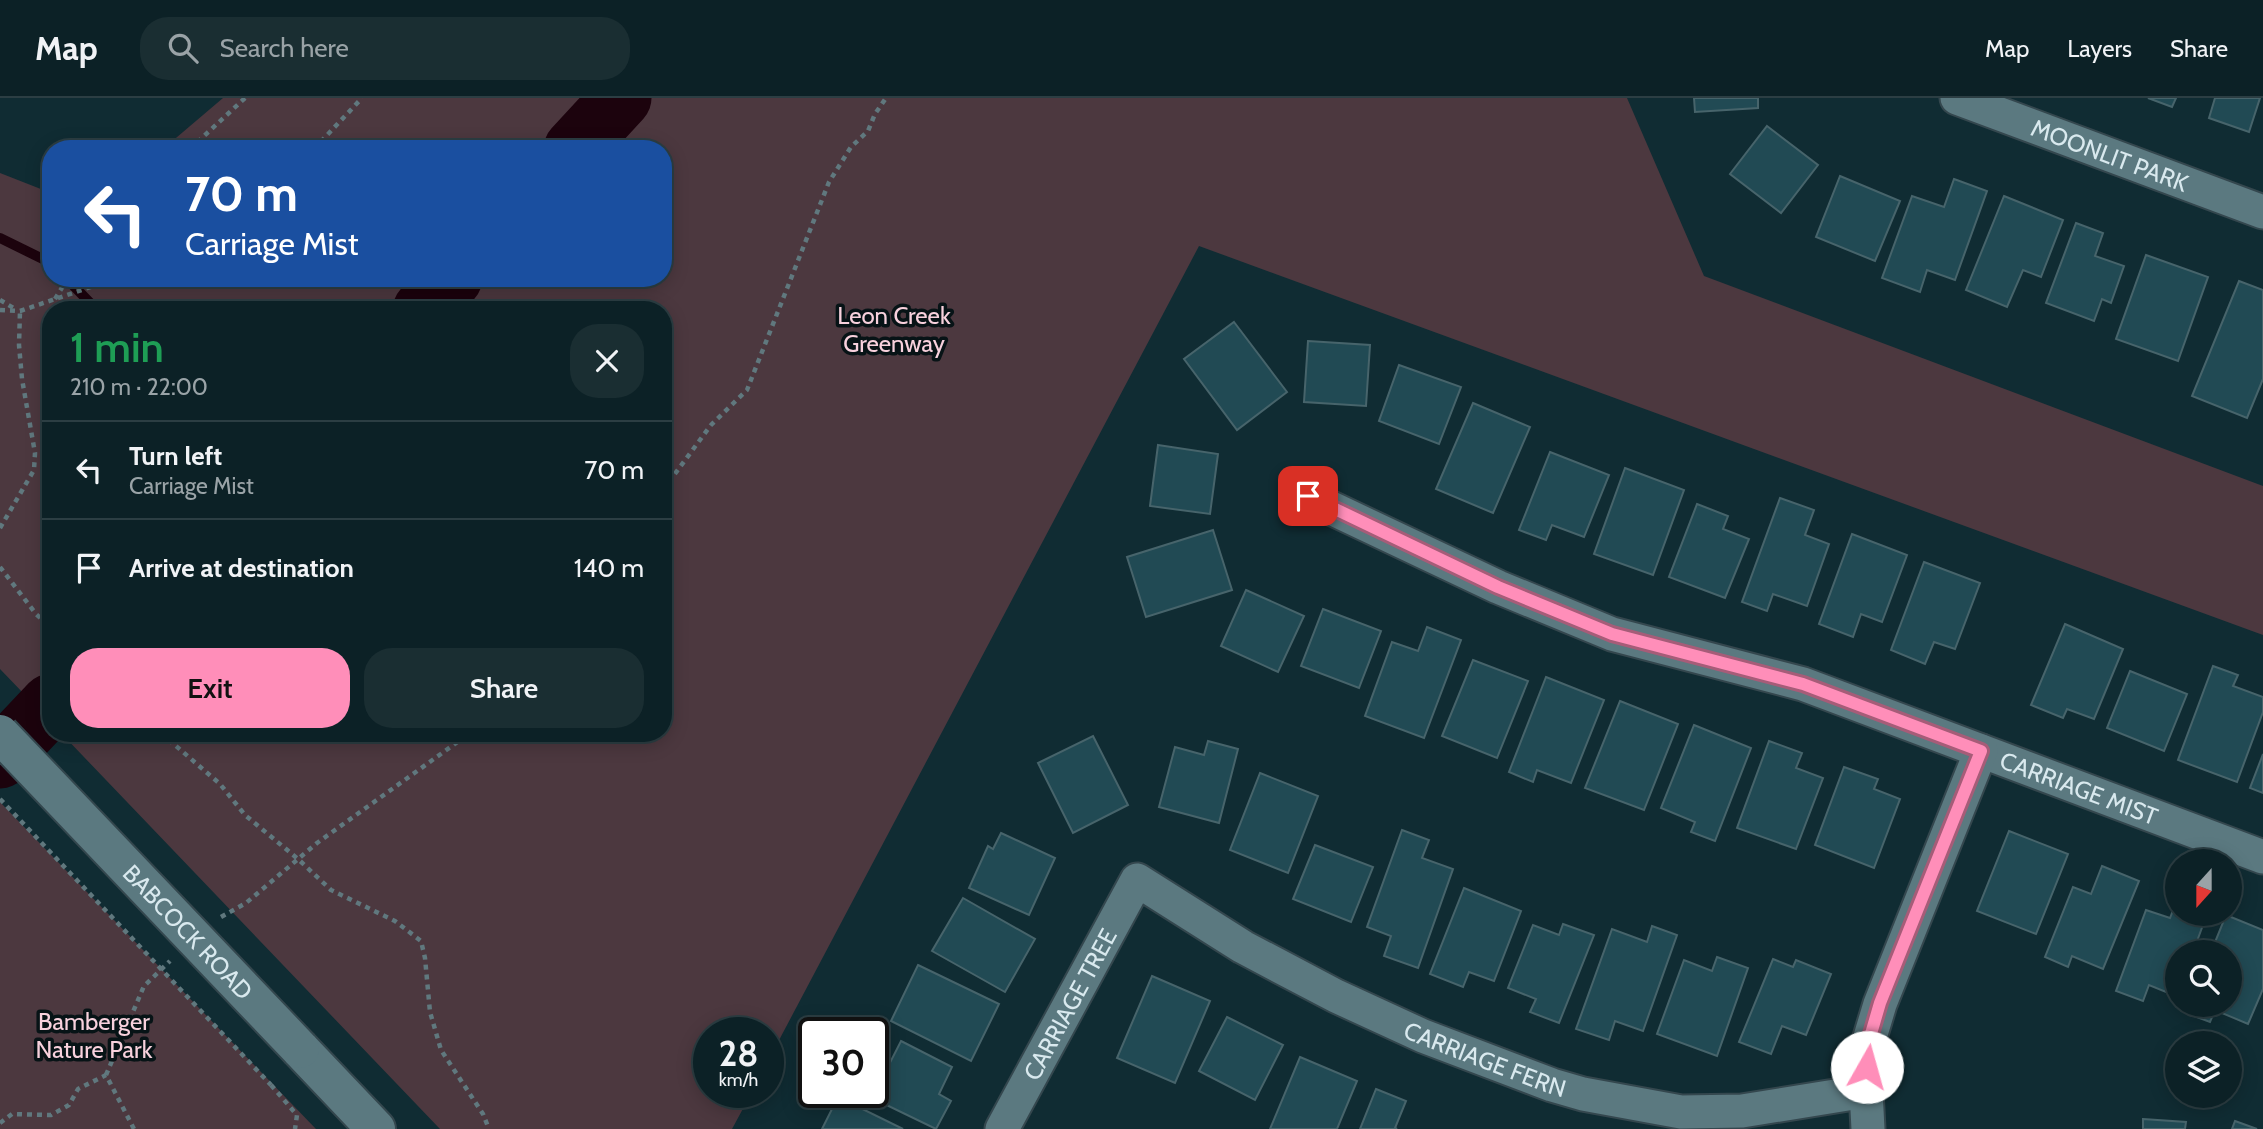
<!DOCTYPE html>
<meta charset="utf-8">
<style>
body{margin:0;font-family:Cabin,sans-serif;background:#1a2e32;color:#f1f3f6;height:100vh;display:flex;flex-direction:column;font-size:26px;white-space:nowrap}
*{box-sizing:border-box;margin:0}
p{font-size:23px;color:#9aa3a7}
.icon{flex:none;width:38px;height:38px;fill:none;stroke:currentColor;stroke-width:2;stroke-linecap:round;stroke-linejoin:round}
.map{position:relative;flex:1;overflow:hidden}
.side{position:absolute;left:42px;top:203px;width:630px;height:441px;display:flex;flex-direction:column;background:#0c2126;border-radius:28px;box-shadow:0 4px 18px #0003,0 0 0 2px #2c3e43}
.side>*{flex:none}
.banner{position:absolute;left:42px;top:42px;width:630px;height:147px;border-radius:28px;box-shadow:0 4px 18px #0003,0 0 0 2px #2c3e43;background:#1a4fa0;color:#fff;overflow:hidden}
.needle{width:46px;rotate:201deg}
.buttons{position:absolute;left:2165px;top:751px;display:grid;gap:14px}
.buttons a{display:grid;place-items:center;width:77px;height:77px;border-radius:50%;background:#0c2126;box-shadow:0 4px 18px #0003,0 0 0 2px #2c3e43;font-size:35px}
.speed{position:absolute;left:693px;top:919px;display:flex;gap:14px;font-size:35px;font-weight:700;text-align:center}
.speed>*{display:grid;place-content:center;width:91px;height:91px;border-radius:50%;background:#0c2126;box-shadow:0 4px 18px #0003,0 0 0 2px #2c3e43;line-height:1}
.speed small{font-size:18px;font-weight:400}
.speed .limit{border:4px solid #111;border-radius:10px;background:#fff;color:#111}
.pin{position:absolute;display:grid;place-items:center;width:60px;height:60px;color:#fff;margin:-30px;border-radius:14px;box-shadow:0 4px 10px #0006}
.me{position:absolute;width:77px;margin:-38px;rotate:7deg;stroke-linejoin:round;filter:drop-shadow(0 0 5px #0008)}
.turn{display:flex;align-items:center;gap:24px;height:147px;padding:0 28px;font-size:32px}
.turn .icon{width:91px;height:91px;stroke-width:2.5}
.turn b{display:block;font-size:49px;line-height:60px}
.round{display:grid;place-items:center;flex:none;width:74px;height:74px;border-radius:28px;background:#1a2e32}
.head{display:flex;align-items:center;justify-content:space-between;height:119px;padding:0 28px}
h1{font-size:42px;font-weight:600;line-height:52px;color:#1e9e55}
.primary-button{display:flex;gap:14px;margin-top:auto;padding:14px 28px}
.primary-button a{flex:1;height:80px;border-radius:28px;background:#ff8eb9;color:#111;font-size:28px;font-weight:600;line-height:80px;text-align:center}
.primary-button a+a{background:#1a2e32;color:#f1f3f6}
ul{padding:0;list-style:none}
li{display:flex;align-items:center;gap:21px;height:98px;padding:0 28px;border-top:2px solid #2c3e43}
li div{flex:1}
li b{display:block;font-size:26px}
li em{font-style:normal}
header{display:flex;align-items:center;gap:42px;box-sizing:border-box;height:98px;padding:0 35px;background:#0c2126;border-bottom:2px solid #2c3e43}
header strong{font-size:33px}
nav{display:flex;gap:38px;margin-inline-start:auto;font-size:24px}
.search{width:490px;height:63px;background:#1a2e32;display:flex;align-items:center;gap:18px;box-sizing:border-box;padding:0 24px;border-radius:28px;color:#9aa3a7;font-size:26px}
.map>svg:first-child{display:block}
.green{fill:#4c383f}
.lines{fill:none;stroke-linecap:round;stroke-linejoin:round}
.stream{stroke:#1c030d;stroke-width:10}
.river{stroke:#1c030d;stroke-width:61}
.building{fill:#214a54;stroke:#47646b;stroke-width:2}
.minor-casing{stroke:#34474e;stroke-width:37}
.secondary-casing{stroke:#34474e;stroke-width:42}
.path{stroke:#60787e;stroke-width:4.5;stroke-dasharray:5 5;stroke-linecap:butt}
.minor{stroke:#5b7980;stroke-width:33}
.secondary{stroke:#5b7980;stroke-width:38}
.secondary-bridge-casing{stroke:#34474e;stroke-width:42;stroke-linecap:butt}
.path-bridge{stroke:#60787e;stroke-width:4.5;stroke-dasharray:5 5;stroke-linecap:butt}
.secondary-bridge{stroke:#5b7980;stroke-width:38}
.route-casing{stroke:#a65c78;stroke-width:18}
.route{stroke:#ff8eb9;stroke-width:12}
.labels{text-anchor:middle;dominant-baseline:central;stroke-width:7;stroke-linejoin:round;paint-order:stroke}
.street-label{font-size:24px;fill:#d9e9ee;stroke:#071316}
.park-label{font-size:24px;fill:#f8d1dd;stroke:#071316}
</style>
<header>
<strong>Map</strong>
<div class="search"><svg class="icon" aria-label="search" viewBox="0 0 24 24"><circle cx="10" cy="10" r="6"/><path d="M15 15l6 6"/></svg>Search here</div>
<nav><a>Map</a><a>Layers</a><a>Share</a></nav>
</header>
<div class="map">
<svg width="2263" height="1031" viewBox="0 0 2263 1031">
<rect width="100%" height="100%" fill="#102c33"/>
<!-- green -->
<g class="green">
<polygon points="223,0 1627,0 1704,178 2263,388 2263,537 1199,148 768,963 768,934 709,934 709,994 752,994 732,1031 440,1031 61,635 663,635 663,212 51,212 51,624 0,571 0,75 51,95 51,180 663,180 663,51 163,51"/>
<polygon points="0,704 316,1031 0,1031"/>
</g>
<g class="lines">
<!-- stream -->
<g class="stream">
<polyline points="0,140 51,165"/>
<polyline points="66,180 97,212"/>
</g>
<!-- river -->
<g class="river">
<polyline points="574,51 621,0"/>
<polyline points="423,212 452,180"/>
<polyline points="0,660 51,606"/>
</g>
</g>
<!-- building -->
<g class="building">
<polygon points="1694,0 1758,0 1758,10 1695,14"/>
<polygon points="2148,0 2176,0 2172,9"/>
<polygon points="2215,0 2260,0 2249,34 2209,20"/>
<polygon points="1767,28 1818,67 1781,115 1730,76"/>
<polygon points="1840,78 1900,103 1875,163 1816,139"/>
<polygon points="1954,81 1987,93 1955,182 1927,172 1920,194 1882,180 1912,98 1944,109"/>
<polygon points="2004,98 2063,122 2041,179 2023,172 2007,209 1966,192"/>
<polygon points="2076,125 2103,135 2095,158 2124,168 2111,205 2102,201 2094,223 2046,205"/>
<polygon points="2146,157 2208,179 2178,263 2116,241"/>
<polygon points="2239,183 2263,192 2263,281 2247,320 2192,298"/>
<polygon points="1234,224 1287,294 1237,332 1184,261"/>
<polygon points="1308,243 1370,247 1366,308 1304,304"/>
<polygon points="1399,267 1461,289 1439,346 1379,323"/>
<polygon points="1473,305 1530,329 1493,415 1436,391"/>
<polygon points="1158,347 1218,356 1210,416 1150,408"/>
<polygon points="1550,354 1609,377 1584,439 1552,427 1546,442 1519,432"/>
<polygon points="1625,370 1684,392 1653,477 1594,456"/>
<polygon points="1780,400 1814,412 1805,437 1829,446 1807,508 1773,496 1767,513 1742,504"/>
<polygon points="1697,406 1728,418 1723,431 1749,441 1725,500 1669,479"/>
<polygon points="1213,432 1232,492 1146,519 1127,459"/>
<polygon points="1852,436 1907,457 1882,524 1861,516 1853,539 1819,526"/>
<polygon points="1924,464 1980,485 1955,551 1934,544 1925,566 1891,552"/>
<polygon points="1246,492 1304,518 1278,574 1221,548"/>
<polygon points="1323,511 1381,533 1359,590 1301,568"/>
<polygon points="2065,526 2123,551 2094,621 2067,611 2063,620 2031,607"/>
<polygon points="1427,529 1461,542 1424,640 1365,618 1392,544 1418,553"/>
<polygon points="1473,562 1528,583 1497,660 1442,638"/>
<polygon points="2213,568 2238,577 2233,588 2263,599 2263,614 2237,684 2178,662"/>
<polygon points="2130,573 2187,596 2164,653 2107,630"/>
<polygon points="1546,579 1604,602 1571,685 1537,672 1533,684 1509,674"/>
<polygon points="1620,603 1678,626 1644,712 1585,690"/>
<polygon points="1694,627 1751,650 1715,743 1691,734 1695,724 1661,710"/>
<polygon points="1093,638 1128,707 1073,735 1038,665"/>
<polygon points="1208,643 1238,651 1219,725 1159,709 1175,649 1204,657"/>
<polygon points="1769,643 1802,655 1796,670 1823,680 1796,751 1737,730"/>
<polygon points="2263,656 2263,695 2250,690"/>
<polygon points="1844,669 1878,681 1874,691 1900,701 1874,770 1815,747"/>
<polygon points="1260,675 1318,698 1288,775 1230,752"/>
<polygon points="1402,732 1429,742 1422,760 1453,771 1418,870 1384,858 1391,838 1367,829"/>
<polygon points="2009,733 2068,756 2036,836 1977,813"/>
<polygon points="1001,735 1055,760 1029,817 969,790 988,748 993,751"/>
<polygon points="1315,747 1373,769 1351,824 1293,801"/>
<polygon points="2102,768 2139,783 2103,871 2072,858 2068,869 2045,859 2073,789 2091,796"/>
<polygon points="1464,790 1521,813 1494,883 1469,874 1463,889 1430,876"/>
<polygon points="963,800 1035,841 1005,894 932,853"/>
<polygon points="2177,802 2177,816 2207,816 2193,854 2177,854 2176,898 2149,887 2143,903 2116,893 2146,812 2170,820"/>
<polygon points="2226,817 2263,832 2263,891 2248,926 2215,912 2210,924 2186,915 2189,906 2230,906 2230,854 2211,854"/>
<polygon points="1563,826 1594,837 1559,925 1530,914 1536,901 1508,890 1533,827 1559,837"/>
<polygon points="1652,828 1677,837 1643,933 1615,923 1609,942 1576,931 1612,831 1647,844"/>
<polygon points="1717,859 1748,870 1717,958 1657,936 1684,862 1712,873"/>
<polygon points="1773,861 1793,869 1796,862 1831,876 1806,937 1782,928 1771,956 1739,944"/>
<polygon points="918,867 999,906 971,963 891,923"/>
<polygon points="1152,878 1210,903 1175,985 1117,960"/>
<polygon points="1227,919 1283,947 1255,1002 1199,973"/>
<polygon points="901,943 952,969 939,996 951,1003 936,1031 872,1000"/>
<polygon points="1300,959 1357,983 1337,1031 1270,1031"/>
<polygon points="1376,991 1406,1003 1395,1030 1397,1031 1360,1031"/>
<polygon points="838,999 903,1031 822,1031"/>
<polygon points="2143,1021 2186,1024 2185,1031 2143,1031"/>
<polygon points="2235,1023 2257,1031 2232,1031"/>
</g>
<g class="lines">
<defs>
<g id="minor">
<path id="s1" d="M 1957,0 L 2263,114"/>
<path id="s2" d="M 1308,399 L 1498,489 L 1612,536 L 1803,586 L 2263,759"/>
<path id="s3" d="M 1002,1031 L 1137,782 L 1243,849 L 1336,898 L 1423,938 L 1552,987 L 1583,996 L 1681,1014 L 1742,1013 L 1866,993"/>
<polyline points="1868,1031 1866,993 1868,946 1880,906 1981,653"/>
</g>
<polyline id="secondary" points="300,951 376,1031"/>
</defs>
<!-- minor casing -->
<use href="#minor" class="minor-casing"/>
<!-- secondary casing -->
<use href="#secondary" class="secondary-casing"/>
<!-- path -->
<g class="path">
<polyline points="190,51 245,0"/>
<polyline points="314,51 362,0"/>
<polyline points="55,201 68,180"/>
<polyline points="0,202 17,212"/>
<polyline points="0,212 20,213 117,180"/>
<polyline points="663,392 711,327 747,292 829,84 851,49 868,33 875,16 886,0"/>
<polyline points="0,430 34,372 35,355 22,281 19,247 20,213"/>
<polyline points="0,469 36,516 51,530"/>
<polyline points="161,635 220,686 245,717 298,761 331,792 395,823 421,843 425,860 430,914 441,952 483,1016 489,1031"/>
<polyline points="221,819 246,805 317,745 470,635"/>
<polyline points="106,977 144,888 170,863"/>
<polyline points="271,987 297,1017 295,1031"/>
<polyline points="0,1025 12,1016 51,1017 69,1007 78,991 106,977 134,1031"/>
</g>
<!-- minor -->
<use href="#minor" class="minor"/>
<!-- secondary -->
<use href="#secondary" class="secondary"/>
<defs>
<g id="secondary-bridge">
<path id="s4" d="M 0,636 L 300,951"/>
</g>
</defs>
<!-- secondary-bridge casing -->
<use href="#secondary-bridge" class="secondary-bridge-casing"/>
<!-- path-bridge -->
<polyline class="path-bridge" points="0,701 271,987"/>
<!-- secondary-bridge -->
<use href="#secondary-bridge" class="secondary-bridge"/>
</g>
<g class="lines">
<defs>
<polyline id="route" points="1308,398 1498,489 1612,536 1803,586 1981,653 1880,905 1868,946 1867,969"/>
</defs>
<!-- route casing -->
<use href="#route" class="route-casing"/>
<!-- route -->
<use href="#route" class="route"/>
</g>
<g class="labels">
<!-- street labels -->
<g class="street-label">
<text stroke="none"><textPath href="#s1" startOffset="163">MOONLIT PARK</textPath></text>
<text stroke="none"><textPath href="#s2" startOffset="826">CARRIAGE MIST</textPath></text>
<text stroke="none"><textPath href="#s4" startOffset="273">BABCOCK ROAD</textPath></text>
<text stroke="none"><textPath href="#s3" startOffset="142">CARRIAGE TREE</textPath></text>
<text stroke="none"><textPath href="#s3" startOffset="676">CARRIAGE FERN</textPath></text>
</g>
<!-- park labels -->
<g class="park-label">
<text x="894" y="217">Leon Creek<tspan x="894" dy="28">Greenway</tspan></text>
<text x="94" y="923">Bamberger<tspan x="94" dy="28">Nature Park</tspan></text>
</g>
</g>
</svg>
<div class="buttons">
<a><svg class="needle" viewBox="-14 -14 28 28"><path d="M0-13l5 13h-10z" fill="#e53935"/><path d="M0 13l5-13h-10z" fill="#9aa3a7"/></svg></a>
<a><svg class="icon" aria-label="search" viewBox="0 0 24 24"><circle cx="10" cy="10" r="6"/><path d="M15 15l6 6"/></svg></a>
<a><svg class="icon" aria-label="layers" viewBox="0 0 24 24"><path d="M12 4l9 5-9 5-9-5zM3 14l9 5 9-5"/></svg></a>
</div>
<div class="speed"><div>28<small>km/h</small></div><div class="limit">30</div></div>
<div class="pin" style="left:1308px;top:398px;background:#d93025"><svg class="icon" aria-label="arrive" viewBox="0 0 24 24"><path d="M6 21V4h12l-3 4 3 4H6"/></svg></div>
<svg class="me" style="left:1867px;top:969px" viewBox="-20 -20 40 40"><circle r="19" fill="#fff"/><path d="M0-13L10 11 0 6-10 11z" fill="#ff8eb9"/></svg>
<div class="banner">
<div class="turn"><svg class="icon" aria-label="left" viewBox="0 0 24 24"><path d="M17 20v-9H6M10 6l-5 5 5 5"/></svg><div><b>70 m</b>Carriage Mist</div></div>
</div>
<section class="side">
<div class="head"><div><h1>1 min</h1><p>210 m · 22:00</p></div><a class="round"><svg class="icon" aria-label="close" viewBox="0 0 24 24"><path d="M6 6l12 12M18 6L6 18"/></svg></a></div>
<ul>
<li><svg class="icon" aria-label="left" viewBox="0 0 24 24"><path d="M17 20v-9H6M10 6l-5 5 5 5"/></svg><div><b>Turn left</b><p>Carriage Mist</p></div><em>70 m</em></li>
<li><svg class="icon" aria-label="arrive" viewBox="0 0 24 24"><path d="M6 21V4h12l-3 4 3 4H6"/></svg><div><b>Arrive at destination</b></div><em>140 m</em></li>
</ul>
<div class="primary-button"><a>Exit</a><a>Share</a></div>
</section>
</div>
